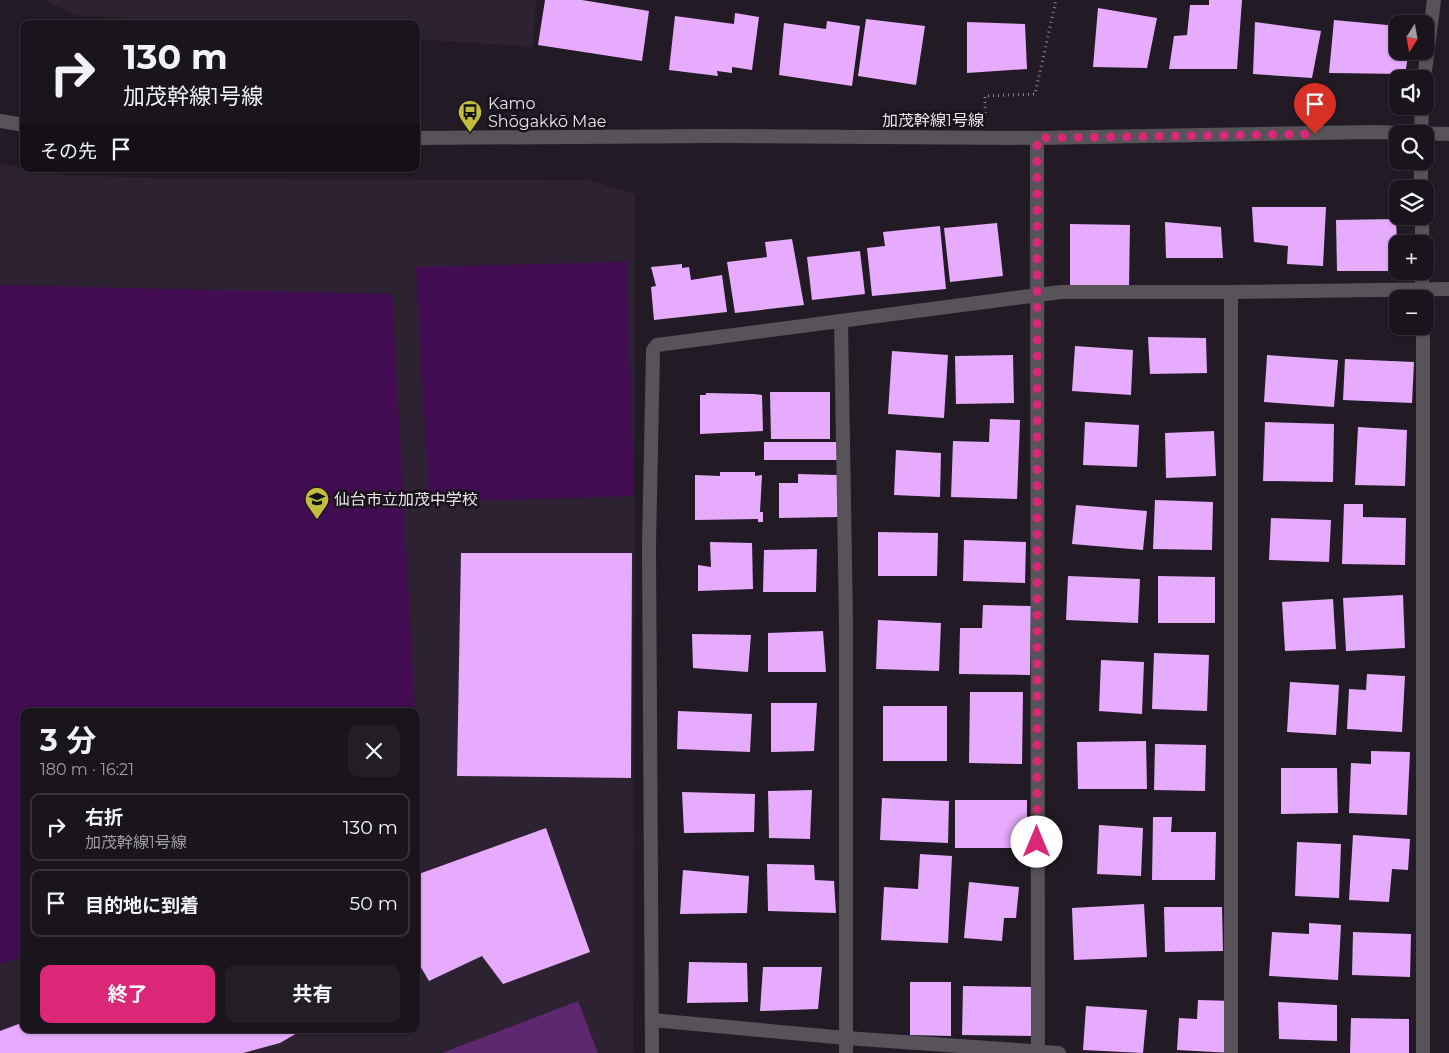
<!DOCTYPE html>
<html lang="ja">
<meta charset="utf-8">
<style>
body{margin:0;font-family:Montserrat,"Noto Sans JP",sans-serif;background:#231d25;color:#f1f3f6;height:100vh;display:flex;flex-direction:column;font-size:19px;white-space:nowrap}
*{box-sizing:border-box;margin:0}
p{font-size:16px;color:#9f9ea3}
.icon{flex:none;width:28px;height:28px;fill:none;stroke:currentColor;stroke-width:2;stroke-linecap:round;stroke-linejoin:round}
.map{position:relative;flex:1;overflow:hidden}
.drawer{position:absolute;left:20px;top:708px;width:400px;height:325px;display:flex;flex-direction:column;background:#1a141c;border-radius:10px;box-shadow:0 1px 4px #0004,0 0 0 1px #38333b}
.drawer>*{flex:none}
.hud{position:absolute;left:20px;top:20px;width:400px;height:152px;border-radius:10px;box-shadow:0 1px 4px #0004,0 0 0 1px #38333b;background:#1a141c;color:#f1f3f6;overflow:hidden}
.needle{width:32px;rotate:191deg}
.tools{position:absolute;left:1389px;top:15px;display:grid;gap:10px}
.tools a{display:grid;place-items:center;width:45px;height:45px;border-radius:10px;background:#1a141c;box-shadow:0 1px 4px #0004,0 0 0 1px #38333b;font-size:25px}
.pin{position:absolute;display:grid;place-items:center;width:42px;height:42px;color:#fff;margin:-51px -21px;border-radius:50% 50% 50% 0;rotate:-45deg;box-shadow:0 0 5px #0007}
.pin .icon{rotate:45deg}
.me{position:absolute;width:55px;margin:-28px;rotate:0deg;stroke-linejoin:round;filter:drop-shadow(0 0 4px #0008)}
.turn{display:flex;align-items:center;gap:18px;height:105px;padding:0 20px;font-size:22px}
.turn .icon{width:65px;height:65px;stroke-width:2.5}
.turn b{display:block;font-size:35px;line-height:42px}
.then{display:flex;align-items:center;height:48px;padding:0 20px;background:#0003;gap:10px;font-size:19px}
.round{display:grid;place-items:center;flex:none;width:52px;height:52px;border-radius:10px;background:#231d25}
.head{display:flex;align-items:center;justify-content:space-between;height:85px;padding:0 20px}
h1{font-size:30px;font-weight:700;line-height:38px}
.button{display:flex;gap:10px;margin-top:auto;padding:10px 20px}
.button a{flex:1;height:58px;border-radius:10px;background:#db2777;color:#fff;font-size:20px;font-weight:700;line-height:58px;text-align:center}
.button a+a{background:#231d25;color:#f1f3f6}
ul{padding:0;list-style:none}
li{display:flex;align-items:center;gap:15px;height:68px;margin:0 10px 8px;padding:0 10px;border:2px solid #38333b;border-radius:10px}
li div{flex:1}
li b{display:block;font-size:19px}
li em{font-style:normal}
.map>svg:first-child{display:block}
.built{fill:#2d2231;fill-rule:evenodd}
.green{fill:#410c52}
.water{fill:#5d286f}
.building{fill:#e6abfc}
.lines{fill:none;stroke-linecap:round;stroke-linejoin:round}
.path{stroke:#8b868e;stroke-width:3;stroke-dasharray:1 4;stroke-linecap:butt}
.minor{stroke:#575358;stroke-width:14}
.tertiary{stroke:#575358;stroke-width:14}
.route{stroke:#db2777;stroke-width:9;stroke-dasharray:0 16.2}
.labels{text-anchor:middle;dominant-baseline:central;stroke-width:5;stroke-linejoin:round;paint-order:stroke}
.poi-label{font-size:16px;fill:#e8e4ea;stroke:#19121b;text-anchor:start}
.street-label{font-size:16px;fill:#e8e4ea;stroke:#19121b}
</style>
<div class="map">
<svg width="1449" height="1053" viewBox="0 0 1449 1053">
<rect width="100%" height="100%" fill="#221b25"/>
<!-- built -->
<g class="built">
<polygon points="44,0 536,0 533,47 416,39 416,24 197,24 76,15"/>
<path d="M 0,164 L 67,175 L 183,179 L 588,180 L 635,194 L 633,1053 L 0,1053 ZM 24,711 L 416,711 L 416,1029 L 24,1029 Z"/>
</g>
<!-- green -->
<g class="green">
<polygon points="627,262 634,496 429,502 416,267"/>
<polygon points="0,285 392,294 415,711 24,711 24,956 0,964"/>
<polygon points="416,725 421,817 416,819"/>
</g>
<!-- water -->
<polygon class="water" points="578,1001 598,1053 442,1053"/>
<!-- building -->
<g class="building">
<polygon points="545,0 582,0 649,11 642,61 538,45"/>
<polygon points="1209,0 1242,0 1237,69 1169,69 1174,36 1187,35 1190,5 1209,5"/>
<polygon points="1098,8 1157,18 1147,68 1093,67"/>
<polygon points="735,13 759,17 752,70 732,67 732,73 717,71 718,76 669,70 675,16 734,24"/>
<polygon points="866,19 925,26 916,85 858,76"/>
<polygon points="1334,20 1398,26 1398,51 1409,51 1405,74 1329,73"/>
<polygon points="827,21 860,26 852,86 779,75 784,23 826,29"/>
<polygon points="967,22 1025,24 1027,69 967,73"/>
<polygon points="1255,22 1321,31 1312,78 1253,74"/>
<polygon points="1252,207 1326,207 1323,266 1287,264 1288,246 1254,242"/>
<polygon points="1396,219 1398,271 1337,271 1336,220"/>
<polygon points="1165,222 1221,227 1223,258 1166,258"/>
<polygon points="997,223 1003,276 950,282 944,228"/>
<polygon points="1070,224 1130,225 1129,285 1070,285"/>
<polygon points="940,226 946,289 872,296 867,248 885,246 883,232"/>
<polygon points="792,239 804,305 735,313 727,262 767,257 765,242"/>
<polygon points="860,251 865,294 812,300 807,257"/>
<polygon points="682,264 682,268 689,267 691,280 722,275 727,312 654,320 651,287 656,286 651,267"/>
<polygon points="1148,337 1206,338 1207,373 1150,374"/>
<polygon points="1075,346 1133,350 1131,395 1072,391"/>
<polygon points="892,351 948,355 944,418 888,414"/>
<polygon points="1013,355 1014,403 956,404 955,356"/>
<polygon points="1267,355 1338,360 1334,407 1264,402"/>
<polygon points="1345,359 1414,362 1412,403 1343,400"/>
<polygon points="770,392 830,392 830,439 771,439"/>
<polygon points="706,393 754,394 762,395 763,431 700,434 700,395 706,395"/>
<polygon points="990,419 1020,420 1017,499 951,497 953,441 989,442"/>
<polygon points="1085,422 1139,425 1137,467 1083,465"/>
<polygon points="1265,422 1334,424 1333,482 1263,481"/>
<polygon points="1358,427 1407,430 1405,486 1355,485"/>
<polygon points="1214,431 1216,476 1166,478 1165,433"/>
<rect x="764" y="442" width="80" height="18"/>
<polygon points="896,450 941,453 940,497 894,495"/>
<polygon points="720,472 755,472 755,476 762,475 760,512 763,512 763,522 758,522 758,519 695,520 695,475 720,476"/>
<polygon points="798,474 837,475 838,517 779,518 779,483 798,483"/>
<polygon points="1155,500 1213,502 1212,550 1153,549"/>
<polygon points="1344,504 1363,504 1363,517 1406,518 1405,565 1342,564"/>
<polygon points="1076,505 1147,511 1143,550 1072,544"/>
<polygon points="1271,518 1331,520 1329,562 1269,560"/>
<polygon points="878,532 938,533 937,576 878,576"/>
<polygon points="964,540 1026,542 1025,583 963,581"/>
<polygon points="710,542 752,543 753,589 698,591 698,565 711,567"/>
<polygon points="817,549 816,592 763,592 764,550"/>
<polygon points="461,553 632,553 631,778 457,776"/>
<polygon points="1068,576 1140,579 1138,623 1066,620"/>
<polygon points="1158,576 1215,577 1215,623 1158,623"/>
<polygon points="1403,595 1405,648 1346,651 1343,598"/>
<polygon points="1333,599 1336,649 1285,651 1282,602"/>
<polygon points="983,605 1031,606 1030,675 959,674 960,628 982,628"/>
<polygon points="878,620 941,623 939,671 876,669"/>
<polygon points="823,631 826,672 768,672 768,633"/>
<polygon points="692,634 751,635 748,672 693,668"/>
<polygon points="1154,653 1209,655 1207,711 1152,709"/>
<polygon points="1101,660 1144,662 1142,714 1099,711"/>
<polygon points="1367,674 1405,676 1402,732 1347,729 1349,689 1366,690"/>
<polygon points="1290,682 1339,685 1336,735 1287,732"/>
<polygon points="970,692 1023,692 1022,764 969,763"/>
<polygon points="771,703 817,703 814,751 771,752"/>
<rect x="883" y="706" width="64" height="55"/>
<polygon points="678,711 752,714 750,752 677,749"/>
<polygon points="1146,741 1147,789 1078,789 1077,742"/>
<polygon points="1155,744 1206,745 1205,791 1154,790"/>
<polygon points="1371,751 1410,752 1407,815 1349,813 1351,763 1371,764"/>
<polygon points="1281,768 1337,768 1338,813 1281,814"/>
<polygon points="812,790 810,839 769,838 768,791"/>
<polygon points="682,792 755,794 754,832 684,833"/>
<polygon points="882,798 949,801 948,843 880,840"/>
<rect x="955" y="800" width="72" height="48"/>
<polygon points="1153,817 1172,817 1171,832 1216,832 1215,880 1152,880"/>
<polygon points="1099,825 1143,828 1141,876 1097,874"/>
<polygon points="546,828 590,952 503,984 482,956 429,981 416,959 416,875"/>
<polygon points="1353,835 1410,839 1408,870 1392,869 1389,902 1349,900"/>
<polygon points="1297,842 1341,844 1339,898 1295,896"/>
<polygon points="920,854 952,856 948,943 881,940 884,887 918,889"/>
<polygon points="767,864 814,865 815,880 834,881 836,913 768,911"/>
<polygon points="683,870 749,876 747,913 680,914"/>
<polygon points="969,882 1019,887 1016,918 1004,918 1002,941 964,938"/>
<polygon points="1144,904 1147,957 1074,960 1072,908"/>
<polygon points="1164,907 1222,907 1223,951 1165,952"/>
<polygon points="1309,923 1341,925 1338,980 1269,976 1272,932 1309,934"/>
<polygon points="1353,932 1411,934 1410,977 1352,975"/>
<polygon points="689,962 747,963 748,1002 687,1003"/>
<polygon points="763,967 822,967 818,1009 760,1011"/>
<polygon points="910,982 951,982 951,1036 910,1035"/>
<polygon points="963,986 1033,987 1033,1036 962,1035"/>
<polygon points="1198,1000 1234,1001 1232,1053 1177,1050 1179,1018 1197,1019"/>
<polygon points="1278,1002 1337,1005 1337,1041 1279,1039"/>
<polygon points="1086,1006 1147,1010 1143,1053 1083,1050"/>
<polygon points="1351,1018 1409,1019 1409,1053 1350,1053"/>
<polygon points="24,1022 24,1029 304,1029 280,1043 243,1053 0,1053 0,1031"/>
</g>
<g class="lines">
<!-- path -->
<polyline class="path" points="985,113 985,96 1035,94 1056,0"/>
<!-- minor -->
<g class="minor">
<polyline points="1424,79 1434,0"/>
<polyline points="1421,134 1422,106"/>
<polyline points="1037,138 1038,1053"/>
<polyline points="1421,161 1421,189"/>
<polyline points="1422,216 1422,244"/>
<polyline points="1422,271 1422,299"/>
<polyline points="841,321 846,624 846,1053"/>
<polyline points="1423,326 1423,1053"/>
<polyline points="652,1020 846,1038 1059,1053"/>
<polyline points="652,1053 649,546 653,350 657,345 1061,292 1231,292 1449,289"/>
<polyline points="1231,1053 1231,292"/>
</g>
<!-- tertiary -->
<g class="tertiary">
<polyline points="0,121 24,125"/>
<polyline points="416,138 714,136 1037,138 1373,132 1449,134"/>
</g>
</g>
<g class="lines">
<!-- route -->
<polyline class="route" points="1037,842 1037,138 1315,134"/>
</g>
<!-- icons -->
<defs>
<symbol id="bus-pin" viewBox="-11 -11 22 30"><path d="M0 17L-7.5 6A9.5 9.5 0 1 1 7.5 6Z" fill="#c3bd3e" stroke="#19121b"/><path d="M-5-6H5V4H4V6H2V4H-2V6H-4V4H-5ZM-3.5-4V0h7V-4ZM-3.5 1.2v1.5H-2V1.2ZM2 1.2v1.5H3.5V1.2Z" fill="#111"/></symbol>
<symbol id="school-pin" viewBox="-11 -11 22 30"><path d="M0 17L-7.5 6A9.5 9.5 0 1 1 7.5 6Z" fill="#c3bd3e" stroke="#19121b"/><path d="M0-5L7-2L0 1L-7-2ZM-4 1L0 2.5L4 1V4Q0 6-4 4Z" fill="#111"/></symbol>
</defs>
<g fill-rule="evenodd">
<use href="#bus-pin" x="456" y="98" width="28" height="38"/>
<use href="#school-pin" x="303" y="485" width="28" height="38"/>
</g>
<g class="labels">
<!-- poi labels -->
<g class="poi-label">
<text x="488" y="103">Kamo<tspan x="488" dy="18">Shōgakkō Mae</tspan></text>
<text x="334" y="499">仙台市立加茂中学校</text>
</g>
<!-- street labels -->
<g class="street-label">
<text x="933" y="120">加茂幹線1号線</text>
</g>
</g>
</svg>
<div class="tools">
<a><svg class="needle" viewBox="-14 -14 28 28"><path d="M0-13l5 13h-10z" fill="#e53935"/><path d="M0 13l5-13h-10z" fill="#9f9ea3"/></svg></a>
<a><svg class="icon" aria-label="sound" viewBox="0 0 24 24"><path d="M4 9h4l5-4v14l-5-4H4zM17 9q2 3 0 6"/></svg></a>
<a><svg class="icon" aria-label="search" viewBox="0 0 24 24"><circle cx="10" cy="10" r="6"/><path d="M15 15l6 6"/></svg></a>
<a><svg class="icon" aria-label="layers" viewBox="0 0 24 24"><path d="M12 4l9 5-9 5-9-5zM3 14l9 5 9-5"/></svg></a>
<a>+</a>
<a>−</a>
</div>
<div class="pin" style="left:1315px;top:134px;background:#d93025"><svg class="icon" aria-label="arrive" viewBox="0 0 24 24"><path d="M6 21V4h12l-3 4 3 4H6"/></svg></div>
<svg class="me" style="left:1037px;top:842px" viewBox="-20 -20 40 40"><circle r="19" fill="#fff"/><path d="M0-13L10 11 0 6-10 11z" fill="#db2777"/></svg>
<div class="hud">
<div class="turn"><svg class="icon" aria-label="right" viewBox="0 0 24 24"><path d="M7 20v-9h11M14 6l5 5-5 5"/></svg><div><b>130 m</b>加茂幹線1号線</div></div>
<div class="then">その先<svg class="icon" aria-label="arrive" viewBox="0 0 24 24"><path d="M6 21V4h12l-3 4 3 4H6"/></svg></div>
</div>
<section class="drawer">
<div class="head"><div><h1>3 分</h1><p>180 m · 16:21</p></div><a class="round"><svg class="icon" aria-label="close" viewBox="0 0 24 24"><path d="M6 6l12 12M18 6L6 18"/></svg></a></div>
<ul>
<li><svg class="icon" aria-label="right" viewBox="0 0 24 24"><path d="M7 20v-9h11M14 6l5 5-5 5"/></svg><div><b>右折</b><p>加茂幹線1号線</p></div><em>130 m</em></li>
<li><svg class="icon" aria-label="arrive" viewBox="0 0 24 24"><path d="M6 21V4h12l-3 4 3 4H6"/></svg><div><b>目的地に到着</b></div><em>50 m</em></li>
</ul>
<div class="button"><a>終了</a><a>共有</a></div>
</section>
</div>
